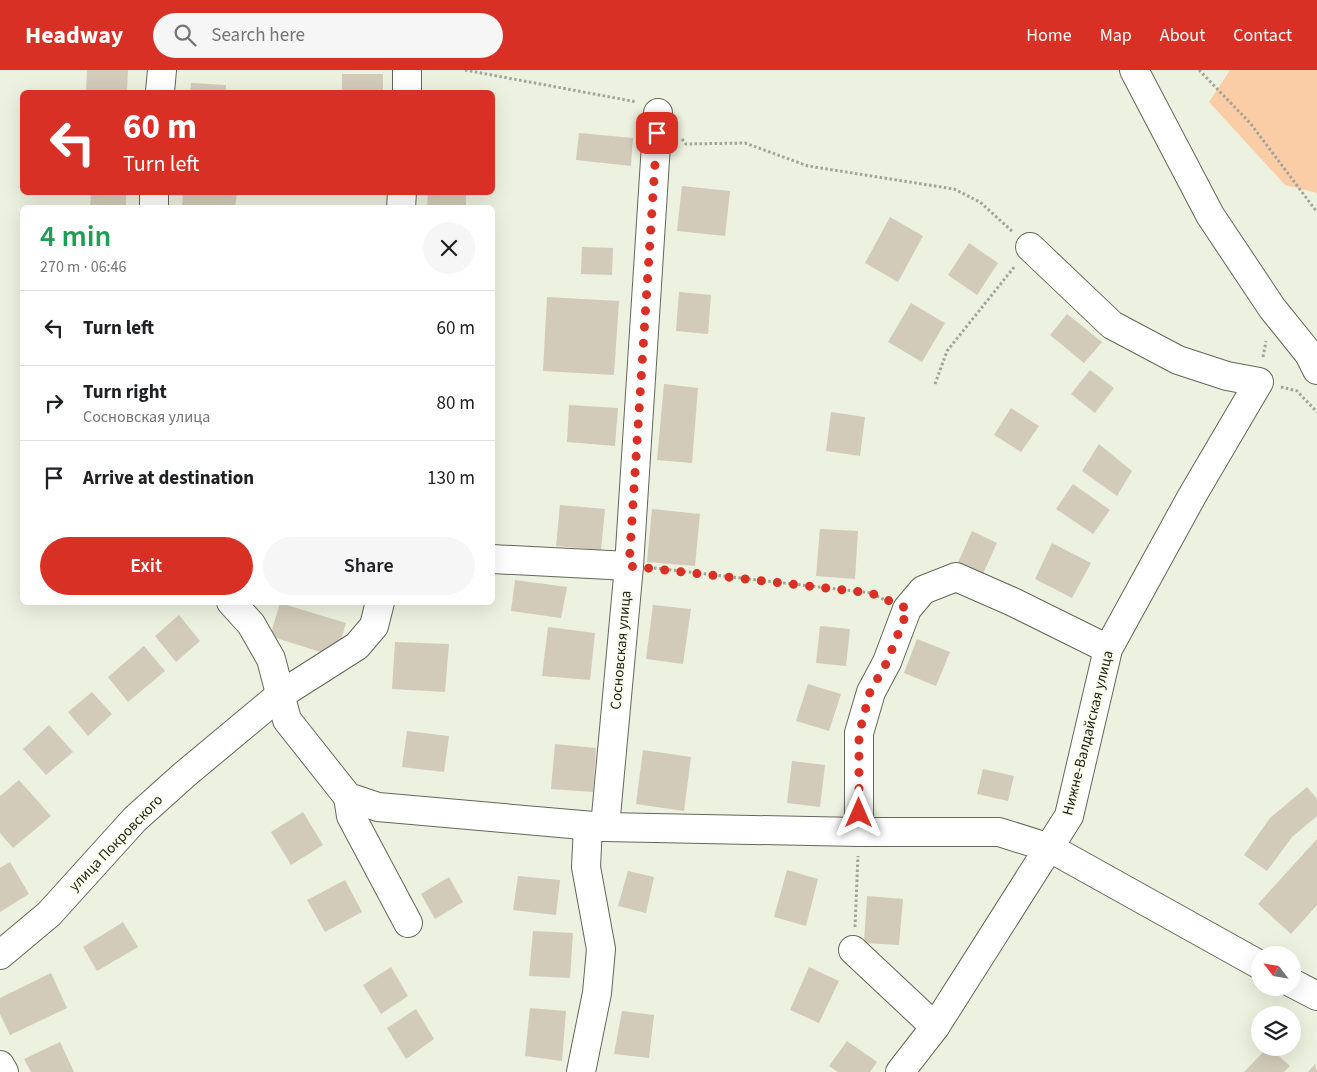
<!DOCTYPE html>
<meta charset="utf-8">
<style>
body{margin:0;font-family:"Source Sans 3",sans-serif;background:#f6f6f6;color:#202124;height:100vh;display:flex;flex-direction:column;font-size:19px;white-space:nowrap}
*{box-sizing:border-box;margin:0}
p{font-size:16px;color:#757577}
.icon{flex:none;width:28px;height:28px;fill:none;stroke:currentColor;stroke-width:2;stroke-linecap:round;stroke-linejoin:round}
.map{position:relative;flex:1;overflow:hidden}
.side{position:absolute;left:20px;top:135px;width:475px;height:400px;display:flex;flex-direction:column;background:#fff;border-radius:8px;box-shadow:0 5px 20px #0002}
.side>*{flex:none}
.hud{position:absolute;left:20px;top:20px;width:475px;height:105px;border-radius:8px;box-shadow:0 5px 20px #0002;background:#d93025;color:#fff;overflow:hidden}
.needle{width:32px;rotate:301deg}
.fabs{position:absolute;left:1251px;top:876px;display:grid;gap:10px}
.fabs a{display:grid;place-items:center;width:50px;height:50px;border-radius:50%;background:#fff;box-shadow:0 5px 20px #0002;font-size:25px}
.pin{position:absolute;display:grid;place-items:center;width:42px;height:42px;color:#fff;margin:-21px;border-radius:10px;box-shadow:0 2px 8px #0006}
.me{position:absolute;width:55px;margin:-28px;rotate:0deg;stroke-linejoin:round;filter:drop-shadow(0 0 4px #0008)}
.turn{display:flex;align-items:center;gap:18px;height:105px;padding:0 20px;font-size:22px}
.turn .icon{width:65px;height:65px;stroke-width:2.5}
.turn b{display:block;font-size:35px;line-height:42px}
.round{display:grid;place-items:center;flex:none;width:52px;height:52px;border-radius:26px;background:#f6f6f6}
.overview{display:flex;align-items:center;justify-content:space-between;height:85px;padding:0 20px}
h1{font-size:30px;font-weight:600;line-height:38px;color:#1e9e55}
.action{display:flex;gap:10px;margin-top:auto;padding:10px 20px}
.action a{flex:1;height:58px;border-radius:30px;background:#d93025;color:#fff;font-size:20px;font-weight:600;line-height:58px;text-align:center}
.action a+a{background:#f6f6f6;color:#202124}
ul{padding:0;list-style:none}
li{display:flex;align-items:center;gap:15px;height:75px;padding:0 20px;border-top:1px solid #e0e0e0}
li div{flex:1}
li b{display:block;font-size:19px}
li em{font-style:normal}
header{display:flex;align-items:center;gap:30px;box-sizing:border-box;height:70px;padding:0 25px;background:#d93025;color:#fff}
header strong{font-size:24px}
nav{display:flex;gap:28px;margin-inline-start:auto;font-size:18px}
.search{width:350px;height:45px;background:#f6f6f6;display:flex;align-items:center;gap:12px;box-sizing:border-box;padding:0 18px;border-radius:28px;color:#757577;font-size:19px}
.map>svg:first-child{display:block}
.green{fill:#fbcda7}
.building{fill:#d2cbba}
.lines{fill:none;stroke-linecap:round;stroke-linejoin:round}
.minor-casing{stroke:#646758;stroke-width:30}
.path{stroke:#a1a496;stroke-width:3;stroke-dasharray:2.5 2.5;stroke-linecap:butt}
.minor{stroke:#fff;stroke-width:28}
.route{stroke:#d93025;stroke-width:9;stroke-dasharray:0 16.2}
.labels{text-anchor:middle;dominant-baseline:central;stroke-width:4.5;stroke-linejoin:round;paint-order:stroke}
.street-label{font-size:15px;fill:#23241d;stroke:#fbfeec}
</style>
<header>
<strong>Headway</strong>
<div class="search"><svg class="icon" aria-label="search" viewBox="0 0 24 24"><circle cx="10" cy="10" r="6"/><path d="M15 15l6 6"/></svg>Search here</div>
<nav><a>Home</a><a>Map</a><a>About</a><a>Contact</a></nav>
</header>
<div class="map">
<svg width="1317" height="1002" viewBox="0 0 1317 1002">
<rect width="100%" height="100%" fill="#edf1df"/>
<!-- green -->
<polygon class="green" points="1230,0 1317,0 1317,123 1285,115 1209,32"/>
<!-- building -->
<g class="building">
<polygon points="87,0 128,0 127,22 86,22"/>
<rect x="342" y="4" width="41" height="18"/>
<polygon points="191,13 226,15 226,22 190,22"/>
<polygon points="579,63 633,68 631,96 576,90"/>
<polygon points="682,116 730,121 725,166 677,161"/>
<polygon points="91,122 126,122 126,138 90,138"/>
<polygon points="183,122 237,122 235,138 182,137"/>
<polygon points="428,122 466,122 466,138 427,138"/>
<polygon points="890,147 923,166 898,212 865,193"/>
<polygon points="969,173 998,193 977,225 948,205"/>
<polygon points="582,177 613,178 612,205 581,204"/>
<polygon points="679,222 711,225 708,264 676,261"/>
<polygon points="547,227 619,231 614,305 543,301"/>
<polygon points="911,233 945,253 922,292 888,272"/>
<polygon points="1067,244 1102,272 1084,293 1050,265"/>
<polygon points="1090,300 1114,318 1095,343 1071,324"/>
<polygon points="664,314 698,318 692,393 657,390"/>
<polygon points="569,335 618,338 615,376 567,372"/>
<polygon points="1011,338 1039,356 1021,382 994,365"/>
<polygon points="831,342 865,347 860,386 826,381"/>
<polygon points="1099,374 1132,401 1117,426 1082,401"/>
<polygon points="1073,414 1110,440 1093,464 1056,439"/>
<polygon points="560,435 605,439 601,480 556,476"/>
<polygon points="652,439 700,444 695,496 647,492"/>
<polygon points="820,459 858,461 855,509 816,506"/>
<polygon points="972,461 997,473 982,506 957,495"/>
<polygon points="1052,473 1091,493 1072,528 1035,509"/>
<polygon points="515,510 567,517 561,548 511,541"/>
<polygon points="280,533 346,553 336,587 270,566"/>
<polygon points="653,535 691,539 683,594 646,589"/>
<polygon points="179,545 200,571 176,592 155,566"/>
<polygon points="820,556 850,559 846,596 816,593"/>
<polygon points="548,557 595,563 590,610 542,606"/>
<polygon points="917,569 950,582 936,616 904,603"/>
<polygon points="395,572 449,574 445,622 392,619"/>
<polygon points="144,576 165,601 128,632 108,607"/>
<polygon points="808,614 841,624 829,661 796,651"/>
<polygon points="92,622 112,644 88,666 68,642"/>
<polygon points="49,655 73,682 46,705 23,679"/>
<polygon points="407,661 449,666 444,702 402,697"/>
<polygon points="555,674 596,678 593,722 551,719"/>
<polygon points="643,680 691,687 684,741 636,734"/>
<polygon points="792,691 825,695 820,737 787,733"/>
<polygon points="983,699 1014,706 1008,731 977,724"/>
<polygon points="19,710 51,746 13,778 0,763 0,726"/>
<polygon points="1307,717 1317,729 1317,746 1292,767 1267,801 1244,785 1270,748"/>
<polygon points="303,742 323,775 291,795 271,762"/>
<polygon points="1317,769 1317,835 1291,864 1258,834"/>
<polygon points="10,792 29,824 0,842 0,798"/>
<polygon points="787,800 818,809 806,856 774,847"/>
<polygon points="628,801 654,807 646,843 618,836"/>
<polygon points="518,806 560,810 556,845 513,840"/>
<polygon points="449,807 463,832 435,849 421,824"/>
<polygon points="345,810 362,842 325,862 307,830"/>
<polygon points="867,826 903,829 899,875 864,873"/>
<polygon points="123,852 138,877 97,901 83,877"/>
<polygon points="533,861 573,863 570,908 529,906"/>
<polygon points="391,897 408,926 381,944 363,915"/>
<polygon points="809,897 839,911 819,953 790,940"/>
<polygon points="51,903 67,938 10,965 0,944 0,928"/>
<polygon points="530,938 566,941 562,991 525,986"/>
<polygon points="416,939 434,969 406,989 387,958"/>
<polygon points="622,941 654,945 649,988 614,984"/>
<polygon points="847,971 877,992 870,1002 838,1002 829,996"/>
<polygon points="60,972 74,1002 31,1002 24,989"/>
<polygon points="1267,978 1270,978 1290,996 1284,1002 1244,1002"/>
<polygon points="1315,994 1317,1002 1308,1002"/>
</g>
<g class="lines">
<defs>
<g id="minor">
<polyline points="407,0 407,22"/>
<polyline points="1134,0 1210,145 1272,238 1309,284 1317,300"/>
<polyline points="160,22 162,0"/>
<polyline points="154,138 154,122"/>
<polyline points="401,138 402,122"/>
<polyline points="492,489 629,496"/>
<polyline points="231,532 251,554 271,589 287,650 348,727 378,737 605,757 859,762 999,762 1050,778 1260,895"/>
<polyline points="348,727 351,746 408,853"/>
<polyline points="605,757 629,496 658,43"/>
<polyline points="859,762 859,663 871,622 887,592 907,539 923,520 956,507 1013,532 1108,579"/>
<polyline points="853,880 935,957"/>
<polyline points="0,885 49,844 135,749 184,705 280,625 357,576 374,556 380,532"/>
<polyline points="1292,913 1317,926"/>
<polyline points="0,995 4,1002"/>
<polyline points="581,1002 597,923 601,879 586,797 588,756"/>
<polyline points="900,1002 935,957 1069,746 1108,579 1192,426 1259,312 1227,306 1178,290 1112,255 1030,177"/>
</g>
</defs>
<!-- minor casing -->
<use href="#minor" class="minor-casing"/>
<!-- path -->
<g class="path">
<polyline points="465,0 637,32"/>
<polyline points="1199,0 1251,54 1317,142"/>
<polyline points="682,69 686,74 745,73 808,96 954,119 980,132 1013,162"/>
<polyline points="1263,287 1266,271"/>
<polyline points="935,314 947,281 1015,196"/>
<polyline points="1281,317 1297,321 1317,342"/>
<polyline points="654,498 871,523 885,530"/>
<polyline points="855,857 858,786"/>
</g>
<!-- minor -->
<use href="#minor" class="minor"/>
</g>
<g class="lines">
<!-- route -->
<polyline class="route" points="657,63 629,496 871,523 908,539 887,592 870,622 859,664 859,743"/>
</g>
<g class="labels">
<!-- street labels -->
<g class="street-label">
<text transform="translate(621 580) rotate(-85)">Сосновская улица</text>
<text transform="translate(1088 663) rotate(-76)">Нижне-Валдайская улица</text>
<text transform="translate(116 773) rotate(-46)">улица Покровского</text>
</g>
</g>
</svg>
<div class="fabs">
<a><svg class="needle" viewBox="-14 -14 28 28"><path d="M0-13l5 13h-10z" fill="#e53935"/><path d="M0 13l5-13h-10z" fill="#757577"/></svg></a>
<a><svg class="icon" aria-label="layers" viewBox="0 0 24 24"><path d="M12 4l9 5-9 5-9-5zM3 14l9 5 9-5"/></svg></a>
</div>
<div class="pin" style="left:657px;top:63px;background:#d93025"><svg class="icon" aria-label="arrive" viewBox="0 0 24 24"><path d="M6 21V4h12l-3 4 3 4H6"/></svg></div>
<svg class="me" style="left:859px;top:743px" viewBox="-20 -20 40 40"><path d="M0-17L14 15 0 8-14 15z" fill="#d93025" stroke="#fff" stroke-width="4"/></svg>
<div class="hud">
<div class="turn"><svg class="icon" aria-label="left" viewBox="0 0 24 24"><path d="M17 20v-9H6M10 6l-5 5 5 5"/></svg><div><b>60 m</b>Turn left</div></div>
</div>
<section class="side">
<div class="overview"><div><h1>4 min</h1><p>270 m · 06:46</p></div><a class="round"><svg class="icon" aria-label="close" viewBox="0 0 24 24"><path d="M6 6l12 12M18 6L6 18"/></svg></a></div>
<ul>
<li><svg class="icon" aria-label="left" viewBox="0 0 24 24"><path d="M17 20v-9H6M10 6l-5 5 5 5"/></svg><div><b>Turn left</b></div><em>60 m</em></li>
<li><svg class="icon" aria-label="right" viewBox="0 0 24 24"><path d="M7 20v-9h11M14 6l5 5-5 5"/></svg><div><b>Turn right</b><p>Сосновская улица</p></div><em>80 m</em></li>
<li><svg class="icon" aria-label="arrive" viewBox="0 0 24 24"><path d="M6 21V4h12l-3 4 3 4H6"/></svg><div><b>Arrive at destination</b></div><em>130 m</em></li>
</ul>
<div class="action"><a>Exit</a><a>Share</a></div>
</section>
</div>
